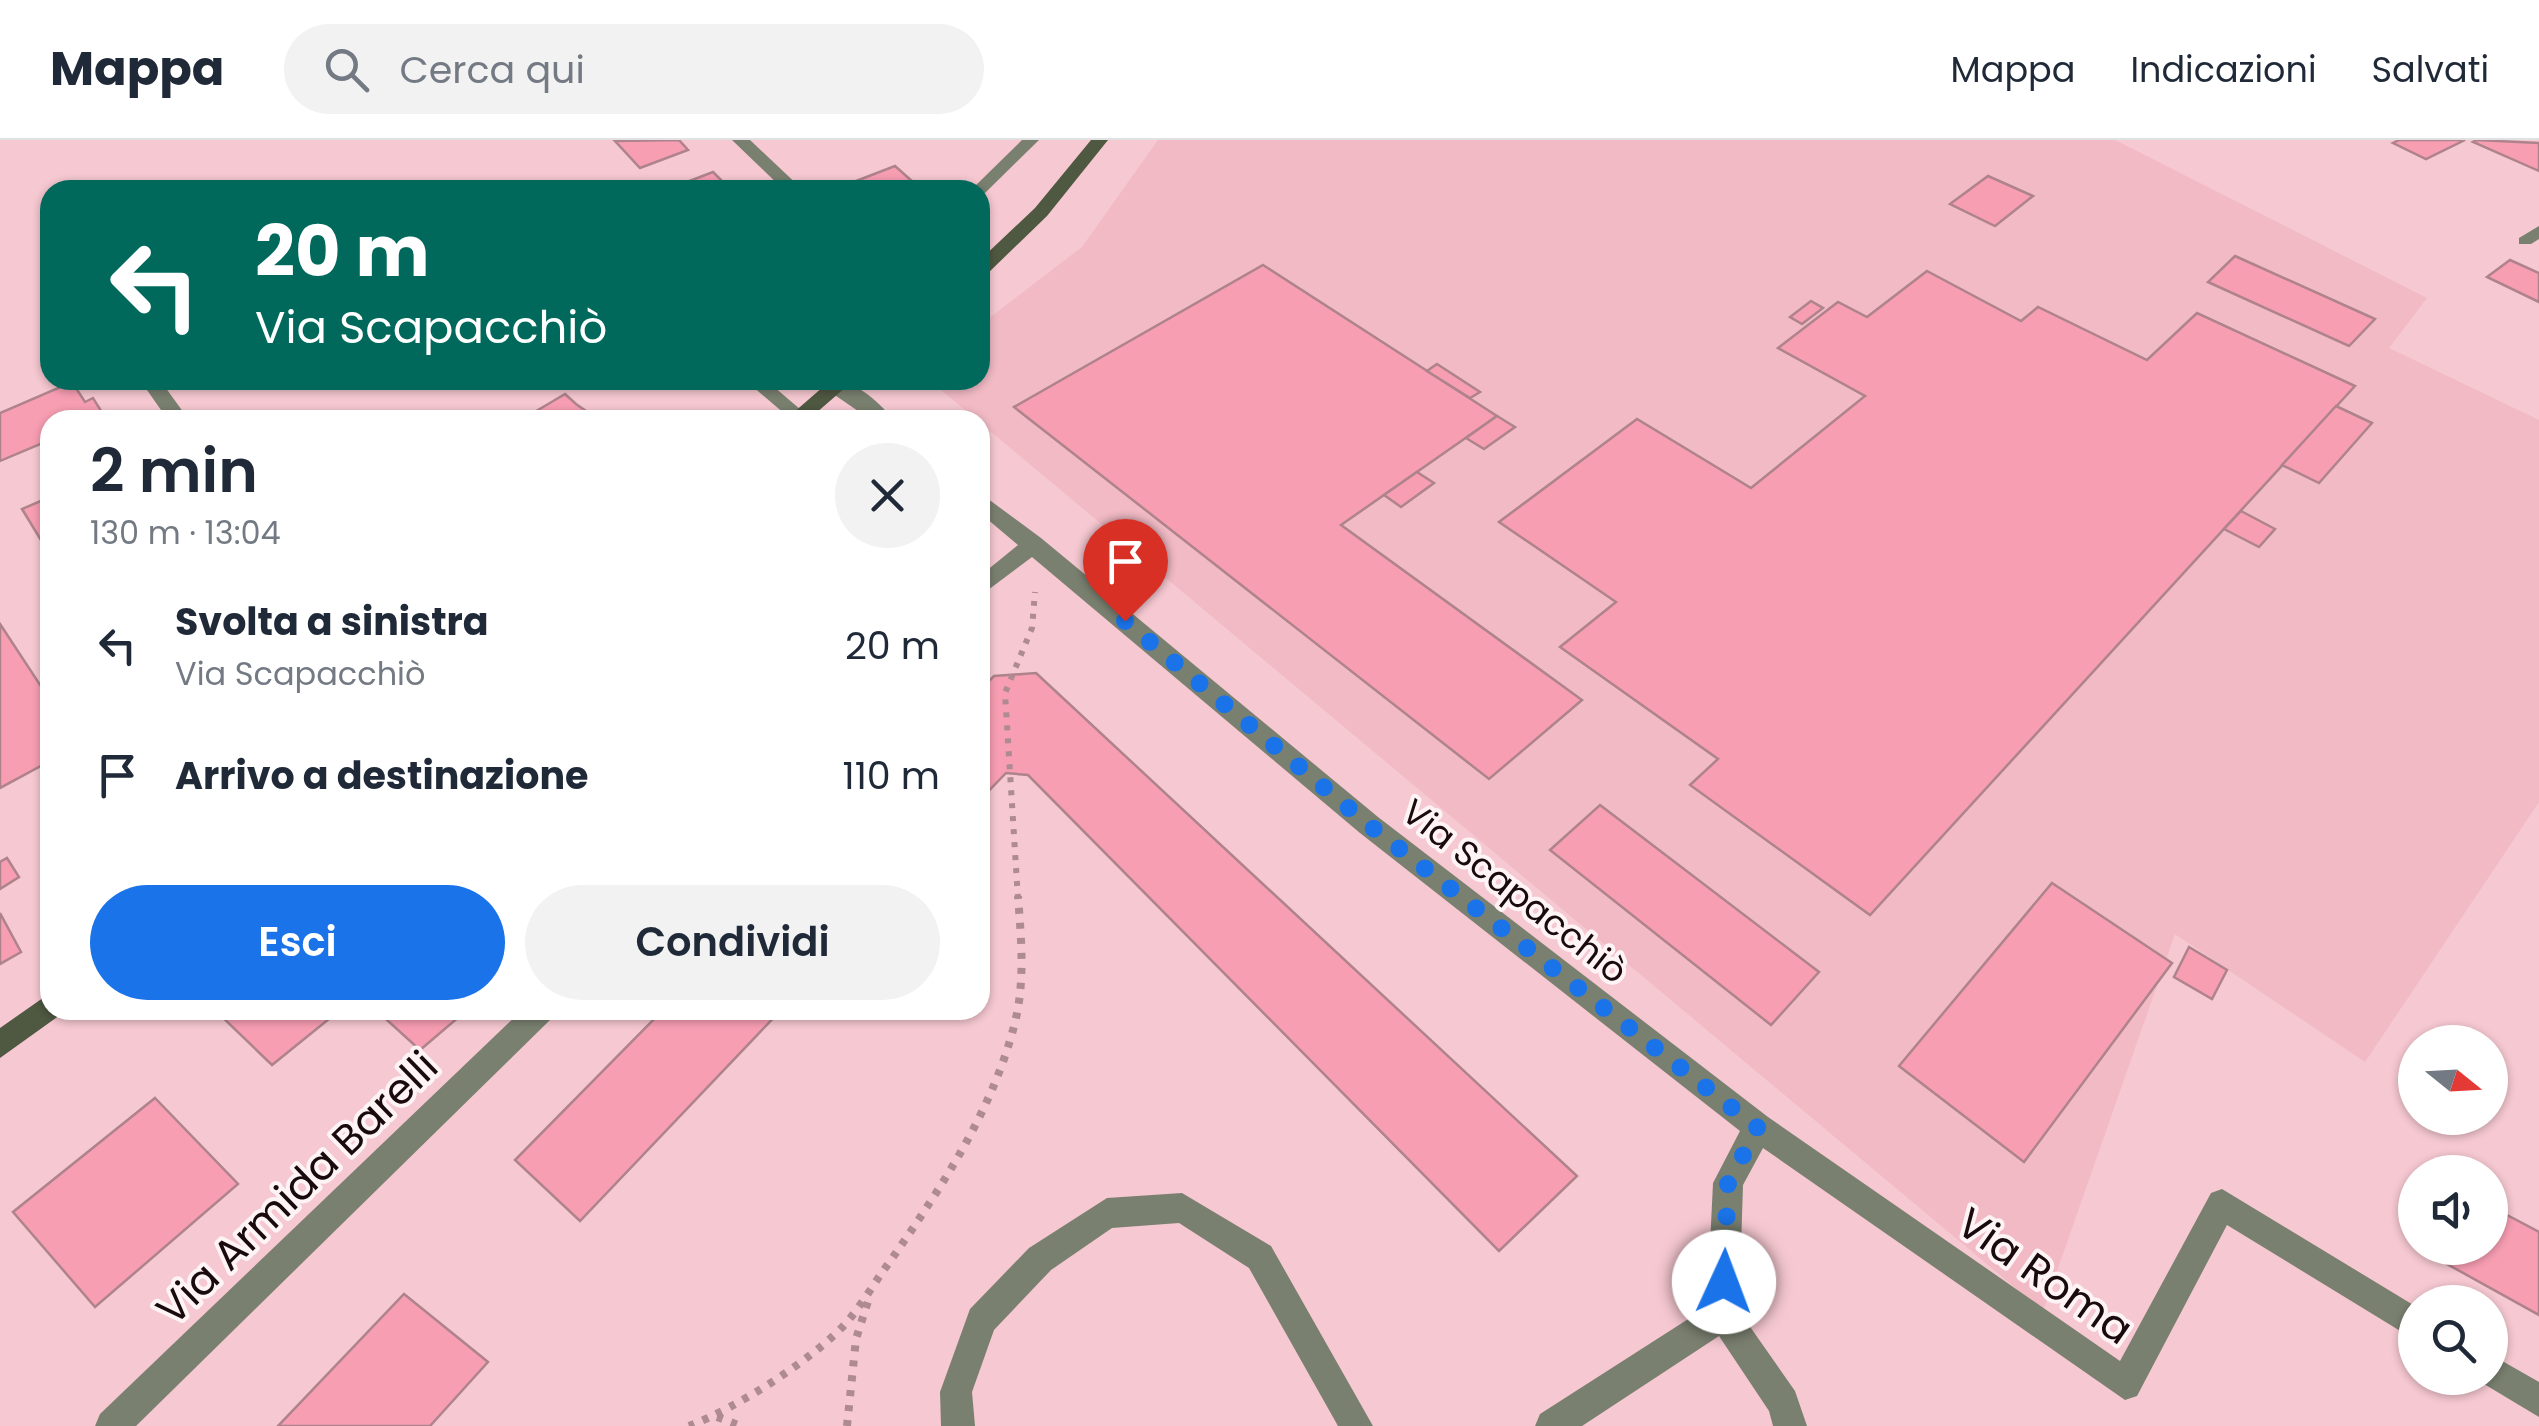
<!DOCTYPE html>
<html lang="it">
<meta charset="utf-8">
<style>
body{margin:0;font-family:Poppins,sans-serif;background:#f2f2f3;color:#1f2937;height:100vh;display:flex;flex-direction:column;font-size:38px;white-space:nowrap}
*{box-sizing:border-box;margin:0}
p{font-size:32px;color:#747a83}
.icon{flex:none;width:55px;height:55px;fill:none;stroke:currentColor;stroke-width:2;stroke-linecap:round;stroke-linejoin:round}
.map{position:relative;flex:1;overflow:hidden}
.side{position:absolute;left:40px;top:270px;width:950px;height:610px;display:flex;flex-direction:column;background:#fff;border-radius:30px;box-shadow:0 2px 8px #0004}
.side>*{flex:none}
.hud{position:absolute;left:40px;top:40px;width:950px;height:210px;border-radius:30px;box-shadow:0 2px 8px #0004;background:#00695c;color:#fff;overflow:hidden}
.needle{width:65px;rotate:108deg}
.buttons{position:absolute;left:2398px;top:885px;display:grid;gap:20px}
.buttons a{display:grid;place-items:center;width:110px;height:110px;border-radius:50%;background:#fff;box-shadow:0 2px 8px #0004;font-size:50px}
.pin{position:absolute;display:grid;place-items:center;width:85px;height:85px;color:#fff;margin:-102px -42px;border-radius:50% 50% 50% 0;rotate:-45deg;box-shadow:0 0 10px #0007}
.pin .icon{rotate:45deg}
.me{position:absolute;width:110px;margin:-55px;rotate:2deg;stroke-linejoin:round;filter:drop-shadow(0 0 8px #0008)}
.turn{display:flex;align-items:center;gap:35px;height:210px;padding:0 50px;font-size:45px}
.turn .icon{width:130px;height:130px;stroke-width:2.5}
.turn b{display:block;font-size:70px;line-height:85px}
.round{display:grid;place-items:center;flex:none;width:105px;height:105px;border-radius:52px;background:#f2f2f3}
.overview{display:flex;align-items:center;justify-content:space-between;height:170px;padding:0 50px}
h1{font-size:60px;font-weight:600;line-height:75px}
.action{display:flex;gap:20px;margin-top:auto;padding:20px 50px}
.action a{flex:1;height:115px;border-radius:60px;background:#1a73e8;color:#fff;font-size:40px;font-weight:600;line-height:115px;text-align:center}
.action a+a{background:#f2f2f3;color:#1f2937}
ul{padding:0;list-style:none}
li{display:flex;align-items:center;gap:30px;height:130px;padding:0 50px}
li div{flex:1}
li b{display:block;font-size:38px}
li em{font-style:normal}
header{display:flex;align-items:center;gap:60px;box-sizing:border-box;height:140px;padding:0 50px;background:#fff;border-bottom:2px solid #e0e1e3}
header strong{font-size:48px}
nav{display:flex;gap:55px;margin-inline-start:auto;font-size:35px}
.search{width:700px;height:90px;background:#f2f2f3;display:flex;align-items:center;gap:25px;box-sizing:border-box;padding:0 35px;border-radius:55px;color:#747a83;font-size:38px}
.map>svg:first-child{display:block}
.built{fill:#f1bac5}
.building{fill:#f89eb3;stroke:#ae838c;stroke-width:2.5}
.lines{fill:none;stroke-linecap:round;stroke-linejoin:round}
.path-far1{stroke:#ae8a92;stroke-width:6;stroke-dasharray:5 8;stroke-linecap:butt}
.path{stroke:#ae8a92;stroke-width:8;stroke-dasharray:6 9;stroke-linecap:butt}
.lane{fill:#7a8070;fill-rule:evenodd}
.street{fill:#7a8070;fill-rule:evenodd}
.secondary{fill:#4f5841;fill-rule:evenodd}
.route{stroke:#1a73e8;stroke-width:18;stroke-dasharray:0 32.4}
.labels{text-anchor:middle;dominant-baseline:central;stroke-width:8;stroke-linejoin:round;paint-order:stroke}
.street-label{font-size:35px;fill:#190a0e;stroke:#fef4f6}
.near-street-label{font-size:42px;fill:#190a0e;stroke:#fef4f6}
</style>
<header>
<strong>Mappa</strong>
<div class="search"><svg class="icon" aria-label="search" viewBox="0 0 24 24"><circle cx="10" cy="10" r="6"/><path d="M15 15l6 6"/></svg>Cerca qui</div>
<nav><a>Mappa</a><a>Indicazioni</a><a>Salvati</a></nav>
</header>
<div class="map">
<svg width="2539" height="1286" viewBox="0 0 2539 1286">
<rect width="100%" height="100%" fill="#f6c8d1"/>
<!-- built -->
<polygon class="built" points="1158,0 2115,0 2427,158 2389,208 2539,280 2539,662 2365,922 2175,794 2043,1171 929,240 980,240 980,185 1082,107"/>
<!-- building -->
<g class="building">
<polygon points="679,0 688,10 640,28 615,1"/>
<polygon points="2399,0 2465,0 2426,19 2393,3"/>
<polygon points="2477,0 2539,3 2539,31 2473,2"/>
<polygon points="895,26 922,50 847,50 843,46"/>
<polygon points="713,32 731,50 666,50"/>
<polygon points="1988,36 2033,56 1995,86 1950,64"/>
<polygon points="2235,116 2375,179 2349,206 2208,142"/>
<polygon points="2510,120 2539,133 2539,162 2487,137"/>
<polygon points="1263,125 1497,276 1341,385 1582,560 1489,639 1014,267"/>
<polygon points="1927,131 2021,181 2038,167 2147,220 2197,173 2355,246 1870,775 1690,645 1718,619 1560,507 1616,462 1499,382 1637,279 1751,348 1865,256 1778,208 1838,162 1867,177"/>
<polygon points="1811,161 1823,168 1802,184 1790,177"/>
<polygon points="1437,224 1480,252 1470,258 1427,231"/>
<polygon points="72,242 85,262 93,258 105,277 50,280 50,300 0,321 0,273"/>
<polygon points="565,254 576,264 599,280 552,280 538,270"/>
<polygon points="2336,266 2372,283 2319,343 2282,325"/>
<polygon points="1497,276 1515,287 1484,309 1466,298"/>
<polygon points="1417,332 1434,343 1401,367 1384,355"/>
<polygon points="50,357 50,408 47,410 22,369"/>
<polygon points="2241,371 2275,389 2259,407 2224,389"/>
<polygon points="0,484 50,560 50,621 0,648"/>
<polygon points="1036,533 1577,1036 1499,1111 1028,635 1006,633 980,660 980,550 994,536"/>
<polygon points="1600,665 1819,832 1771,885 1550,710"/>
<polygon points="7,718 19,737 0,749 0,722"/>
<polygon points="2052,743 2172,823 2024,1022 1899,926"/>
<polygon points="0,773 21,812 0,824"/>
<polygon points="2189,807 2227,830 2212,859 2174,837"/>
<polygon points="220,870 340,870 272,925 217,872"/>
<polygon points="376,870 467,870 420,910"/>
<polygon points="663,870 781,870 580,1081 515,1020"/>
<polygon points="155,958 238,1044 95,1167 13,1072"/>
<polygon points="2490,1066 2539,1092 2539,1175 2447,1124 2451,1108 2490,1108"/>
<polygon points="404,1154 488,1222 430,1286 278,1286"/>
</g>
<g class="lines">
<!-- path-far1 -->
<polyline class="path-far1" points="1018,759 1005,553 1032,488 1035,452"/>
<!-- path -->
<g class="path">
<polyline points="717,1277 741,1286"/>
<path d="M 689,1286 C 735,1269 814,1219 847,1182 C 863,1163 876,1140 891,1120 C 943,1045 995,967 1016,878 C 1025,838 1021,796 1018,756"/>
<polyline points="847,1286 856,1199 870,1155"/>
</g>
<!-- lane -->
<g class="lane">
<polygon points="1022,0 1039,0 985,53 971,50"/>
<polygon points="2539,86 2539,99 2531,104 2519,104 2519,98"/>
<polygon points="745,240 766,240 808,276 806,280 792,280"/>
</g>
<!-- street -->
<g class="street">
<polygon points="732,0 750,0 803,50 784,50"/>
<polygon points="140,240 160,240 189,280 168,280"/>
<path d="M 829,241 C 853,238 880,262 893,280 L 871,280 L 829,251 Z"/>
<polygon points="980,353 1041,398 1378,677 1768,977 2120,1221 2211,1053 2222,1049 2415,1166 2415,1200 2227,1085 2137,1256 2125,1260 1763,1008 1743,1045 1739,1171 1795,1251 1807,1286 1773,1286 1769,1271 1719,1196 1582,1286 1535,1286 1540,1274 1707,1167 1713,1043 1740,991 1360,693 1032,417 980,456 980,436 1018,405 980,373"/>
<polygon points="522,870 555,870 551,879 136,1286 95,1286 100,1274"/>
<polygon points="1182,1053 1271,1106 1373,1286 1338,1286 1249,1128 1179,1083 1112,1088 1051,1130 994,1190 972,1252 975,1286 941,1286 940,1252 970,1169 1029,1108 1107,1058"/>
<polygon points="2490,1214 2539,1242 2539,1277 2479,1241 2477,1238 2490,1238"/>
</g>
<!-- secondary -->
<g class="secondary">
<polygon points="1091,0 1108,0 1047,76 987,134 980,136 980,120 1035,68"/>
<polygon points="831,240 854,240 808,280 785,280"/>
<polygon points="50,853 50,870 62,870 60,875 0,918 0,888"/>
</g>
</g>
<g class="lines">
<!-- route -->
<polyline class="route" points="1125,481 1369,685 1758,988 1728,1043 1724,1142"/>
</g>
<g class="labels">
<!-- street labels -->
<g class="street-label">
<text transform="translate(1515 751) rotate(38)">Via Scapacchiò</text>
</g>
<!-- near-street labels -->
<g class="near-street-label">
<text transform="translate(297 1048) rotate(-44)">Via Armida Barelli</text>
<text transform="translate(2045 1136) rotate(35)">Via Roma</text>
</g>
</g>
</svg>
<div class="buttons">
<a><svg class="needle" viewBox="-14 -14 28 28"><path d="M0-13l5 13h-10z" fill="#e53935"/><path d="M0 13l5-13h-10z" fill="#747a83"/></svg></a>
<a><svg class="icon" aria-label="sound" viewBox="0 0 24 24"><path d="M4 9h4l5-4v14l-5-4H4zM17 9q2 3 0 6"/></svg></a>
<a><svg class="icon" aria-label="search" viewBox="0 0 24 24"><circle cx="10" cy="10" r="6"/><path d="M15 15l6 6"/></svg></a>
</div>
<div class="pin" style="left:1125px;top:481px;background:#d93025"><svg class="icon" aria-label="arrive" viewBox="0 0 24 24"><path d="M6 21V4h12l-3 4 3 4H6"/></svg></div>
<svg class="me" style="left:1724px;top:1142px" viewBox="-20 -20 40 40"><circle r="19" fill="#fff"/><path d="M0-13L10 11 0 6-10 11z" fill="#1a73e8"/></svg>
<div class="hud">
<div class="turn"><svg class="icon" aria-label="left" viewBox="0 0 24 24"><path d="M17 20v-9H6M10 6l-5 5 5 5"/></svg><div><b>20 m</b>Via Scapacchiò</div></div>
</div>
<section class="side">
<div class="overview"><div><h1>2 min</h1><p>130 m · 13:04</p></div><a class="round"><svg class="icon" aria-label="close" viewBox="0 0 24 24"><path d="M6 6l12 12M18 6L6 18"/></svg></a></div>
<ul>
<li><svg class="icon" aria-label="left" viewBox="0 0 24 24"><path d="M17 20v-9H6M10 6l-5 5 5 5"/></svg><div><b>Svolta a sinistra</b><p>Via Scapacchiò</p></div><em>20 m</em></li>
<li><svg class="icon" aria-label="arrive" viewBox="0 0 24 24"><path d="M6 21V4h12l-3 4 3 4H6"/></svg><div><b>Arrivo a destinazione</b></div><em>110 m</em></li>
</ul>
<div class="action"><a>Esci</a><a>Condividi</a></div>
</section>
</div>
